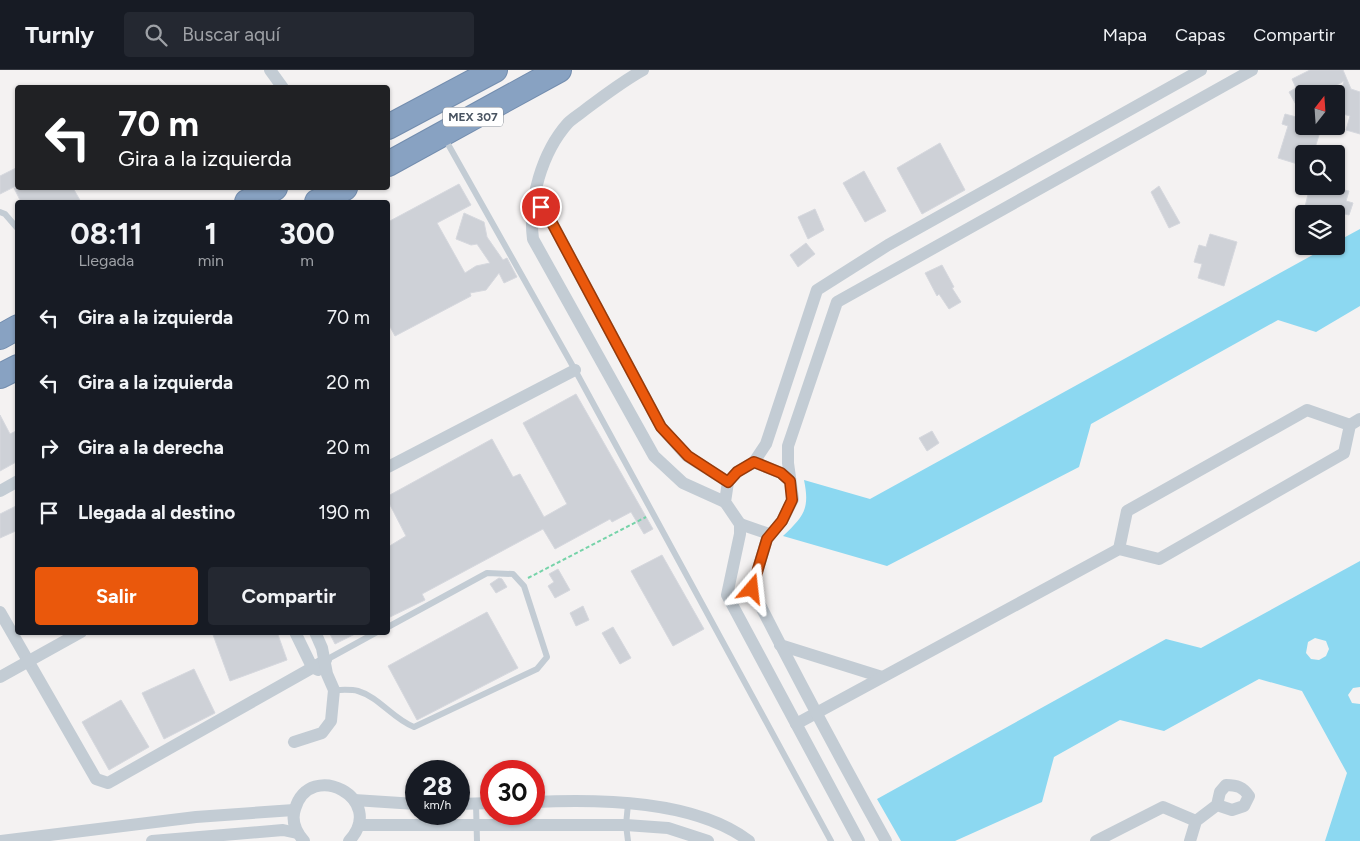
<!DOCTYPE html>
<html lang="es">
<meta charset="utf-8">
<style>
body{margin:0;font-family:Figtree,sans-serif;background:#242831;color:#f1f3f6;height:100vh;display:flex;flex-direction:column;font-size:19px;white-space:nowrap}
*{box-sizing:border-box;margin:0}
p{font-size:16px;color:#9ea1a6}
.icon{flex:none;width:28px;height:28px;fill:none;stroke:currentColor;stroke-width:2;stroke-linecap:round;stroke-linejoin:round}
.map{position:relative;flex:1;overflow:hidden}
.details{position:absolute;left:15px;top:130px;width:375px;height:435px;display:flex;flex-direction:column;background:#171b24;border-radius:5px;box-shadow:0 1px 4px #0004}
.details>*{flex:none}
.hud{position:absolute;left:15px;top:15px;width:375px;height:105px;border-radius:5px;box-shadow:0 1px 4px #0004;background:#202124;color:#fff;overflow:hidden}
.needle{width:32px;rotate:17deg}
.controls{position:absolute;left:1295px;top:15px;display:grid;gap:10px}
.controls a{display:grid;place-items:center;width:50px;height:50px;border-radius:5px;background:#171b24;box-shadow:0 1px 4px #0004;font-size:25px}
.speed{position:absolute;left:405px;top:690px;display:flex;gap:10px;font-size:25px;font-weight:700;text-align:center}
.speed>*{display:grid;place-content:center;width:65px;height:65px;border-radius:50%;background:#171b24;box-shadow:0 1px 4px #0004;line-height:1}
.speed small{font-size:12px;font-weight:400}
.speed .limit{border:8px solid #d22;background:#fff;color:#111}
.pin{position:absolute;display:grid;place-items:center;width:42px;height:42px;color:#fff;margin:-21px;border:2px solid #fff;border-radius:50%;box-shadow:0 1px 5px #0007}
.me{position:absolute;width:55px;margin:-28px;rotate:17deg;stroke-linejoin:round;filter:drop-shadow(0 0 4px #0008)}
.turn{display:flex;align-items:center;gap:18px;height:105px;padding:0 20px;font-size:22px}
.turn .icon{width:65px;height:65px;stroke-width:2.5}
.turn b{display:block;font-size:35px;line-height:42px}
.eta{display:flex;justify-content:space-evenly;align-items:center;height:85px;text-align:center}
.eta b{font-size:30px;font-weight:700;line-height:35px}
.primary-button{display:flex;gap:10px;margin-top:auto;padding:10px 20px}
.primary-button a{flex:1;height:58px;border-radius:5px;background:#ea580c;color:#fff;font-size:20px;font-weight:700;line-height:58px;text-align:center}
.primary-button a+a{background:#242831;color:#f1f3f6}
ul{padding:0;list-style:none}
li{display:flex;align-items:center;gap:15px;height:65px;padding:0 20px}
li div{flex:1}
li b{display:block;font-size:19px}
li em{font-style:normal}
header{display:flex;align-items:center;gap:30px;box-sizing:border-box;height:70px;padding:0 25px;background:#171b24;border-bottom:1px solid #363941}
header strong{font-size:24px}
nav{display:flex;gap:28px;margin-inline-start:auto;font-size:18px}
.search{width:350px;height:45px;background:#242831;display:flex;align-items:center;gap:12px;box-sizing:border-box;padding:0 18px;border-radius:5px;color:#9ea1a6;font-size:19px}
.map>svg:first-child{display:block}
.water{fill:#8cd8f1;fill-rule:evenodd}
.building{fill:#ced1d7;stroke:#d6d8de}
.lines{fill:none;stroke-linecap:round;stroke-linejoin:round}
.highway-casing{stroke:#738dae;stroke-width:26}
.path{stroke:#76d3a9;stroke-width:2;stroke-dasharray:4 2.5;stroke-linecap:butt}
.lane{stroke:#c3ccd4;stroke-width:6}
.street{stroke:#c3ccd4;stroke-width:12}
.highway{stroke:#88a2c2;stroke-width:24}
.route-casing{stroke:#983908;stroke-width:12}
.route{stroke:#ea580c;stroke-width:9}
.labels{text-anchor:middle;dominant-baseline:central;stroke-width:4;stroke-linejoin:round;paint-order:stroke}
.shield{fill:#fff;stroke:#808790;stroke-width:1}
.shield-label{font-size:12px;font-weight:bold;fill:#495461}
</style>
<header>
<strong>Turnly</strong>
<div class="search"><svg class="icon" aria-label="search" viewBox="0 0 24 24"><circle cx="10" cy="10" r="6"/><path d="M15 15l6 6"/></svg>Buscar aquí</div>
<nav><a>Mapa</a><a>Capas</a><a>Compartir</a></nav>
</header>
<div class="map">
<svg width="1360" height="771" viewBox="0 0 1360 771">
<rect width="100%" height="100%" fill="#f4f2f2"/>
<!-- water -->
<g class="water">
<path d="M 1360,159 L 1360,236 L 1316,262 L 1278,250 L 1091,354 L 1079,397 L 887,496 L 783,466 C 804,446 810,439 804,410 L 870,429 L 1329,176 L 1336,176 L 1336,172 Z"/>
<path d="M 1360,491 L 1360,617 L 1353,618 L 1348,625 L 1352,633 L 1360,634 L 1360,771 L 1325,771 L 1347,703 L 1302,621 L 1259,609 L 1164,661 L 1120,650 L 1054,687 L 1042,732 L 955,771 L 901,771 L 877,729 L 1166,569 L 1201,578 ZM 1315,568 L 1326,571 L 1329,579 L 1326,586 L 1319,590 L 1311,589 L 1306,583 L 1308,572 Z"/>
</g>
<!-- building -->
<g class="building">
<polygon points="1310,0 1343,0 1351,19 1360,22 1360,64 1346,60 1350,46 1336,42 1344,11 1321,24 1304,24 1304,49 1289,22 1296,18 1292,9"/>
<polygon points="1285,44 1304,49 1304,56 1320,62 1313,84 1304,84 1304,96 1278,88 1288,56 1282,54"/>
<polygon points="940,73 965,120 922,144 897,98"/>
<polygon points="18,97 18,115 0,124 0,106"/>
<polygon points="864,101 886,141 865,152 843,113"/>
<polygon points="459,114 471,135 437,153 465,203 476,196 490,193 477,174 471,175 456,169 464,143 484,152 487,167 503,190 507,188 517,207 504,213 499,203 486,220 470,223 471,226 395,266 388,253 388,152"/>
<polygon points="1159,116 1180,153 1169,158 1151,122"/>
<polygon points="1310,116 1340,116 1339,119 1349,121 1346,131 1353,133 1349,145 1341,143 1315,144 1304,141"/>
<polygon points="14,118 73,118 81,132 21,132"/>
<polygon points="815,139 824,160 808,169 798,147"/>
<polygon points="1210,164 1237,172 1224,216 1198,208 1202,194 1194,192 1199,175 1206,177"/>
<polygon points="806,173 815,184 798,197 790,185"/>
<polygon points="942,195 954,217 952,218 961,232 949,239 939,224 937,226 925,203"/>
<polygon points="576,324 653,459 644,464 631,442 612,452 610,449 555,479 543,459 422,524 425,530 388,548 388,477 406,466 388,431 388,426 492,369 513,407 520,404 544,447 567,434 523,353"/>
<polygon points="0,345 10,364 18,360 18,391 0,401"/>
<polygon points="932,361 939,373 927,381 919,368"/>
<polygon points="18,435 18,460 0,468 0,444"/>
<polygon points="662,485 704,559 673,576 631,501"/>
<polygon points="558,499 570,520 555,528 548,516 554,512 549,504"/>
<polygon points="499,508 502,509 507,517 496,523 490,514"/>
<polygon points="583,536 589,550 576,556 570,543"/>
<polygon points="487,542 518,598 417,650 388,596"/>
<polygon points="613,557 631,588 620,594 602,563"/>
<polygon points="212,562 277,562 287,590 230,611"/>
<polygon points="329,562 359,562 335,574"/>
<polygon points="194,599 215,643 164,669 142,623"/>
<polygon points="121,630 149,677 109,700 82,652"/>
</g>
<g class="lines">
<defs>
<g id="highway">
<polyline points="388,57 495,0"/>
<polyline points="388,94 559,0"/>
<polyline points="247,132 275,118"/>
<polyline points="317,132 345,118"/>
<polyline points="0,267 18,257"/>
<polyline points="0,306 18,297"/>
</g>
</defs>
<!-- highway casing -->
<use href="#highway" class="highway-casing"/>
<!-- path -->
<polyline class="path" points="528,508 646,447"/>
<!-- lane -->
<g class="lane">
<polyline points="444,67 575,300 831,771"/>
<polyline points="0,142 5,144 18,159"/>
<polyline points="326,590 377,562"/>
<path d="M 334,620 C 342,620 351,619 358,621 C 379,627 393,649 414,657 L 537,599 L 547,587 L 524,516 L 513,504 L 487,503 L 388,557"/>
<polyline points="476,734 477,771"/>
<polyline points="628,734 626,755 628,771"/>
</g>
<!-- street -->
<g class="street">
<polyline points="270,0 283,18"/>
<path d="M 643,0 C 623,11 605,25 586,39 C 580,44 573,48 568,53 C 542,82 528,131 533,169 L 654,386 L 683,413 L 725,432"/>
<polyline points="535,128 552,153 661,357 687,386 728,412"/>
<polyline points="754,392 781,403 790,411"/>
<polyline points="388,397 575,300"/>
<polyline points="0,421 18,411"/>
<polyline points="740,454 769,464"/>
<polyline points="1119,479 1127,441 1307,340 1350,355"/>
<polyline points="0,542 96,709 108,713 326,590"/>
<polyline points="295,562 312,597 318,600"/>
<polyline points="780,575 882,607"/>
<polyline points="0,607 81,562"/>
<polyline points="796,654 1119,479 1159,489 1344,383 1350,355 1360,349"/>
<polyline points="294,672 322,663 331,651 334,620 327,604 322,578 315,562"/>
<polyline points="354,730 416,734"/>
<path d="M 534,732 C 600,729 695,730 749,771"/>
<polyline points="459,734 491,733"/>
<polyline points="359,755 626,755 668,758 708,771"/>
<polyline points="1,771 196,747 294,740"/>
<polyline points="152,771 283,760 297,763"/>
<path d="M 304,771 C 296,762 291,751 295,739 C 310,688 388,729 349,771"/>
<polyline points="859,771 727,525 740,464 740,454 725,432 728,412 737,402 754,392 766,374 817,220 888,175 1201,0"/>
<path d="M 886,771 C 840,688 795,604 752,519 L 767,469 L 782,451 L 793,429 L 788,393 L 788,376 L 837,232 L 1252,0"/>
<polyline points="1096,771 1163,737 1196,751"/>
<path d="M 1190,771 L 1196,751 L 1217,735 L 1232,740 L 1244,736 L 1249,726 C 1243,717 1237,715 1226,715 L 1220,722 L 1217,735"/>
</g>
<!-- highway -->
<use href="#highway" class="highway"/>
</g>
<g class="lines">
<defs>
<polyline id="route" points="541,137 552,153 661,357 688,386 728,412 737,402 754,392 781,403 790,411 792,430 782,451 767,469 752,519"/>
</defs>
<!-- route casing -->
<use href="#route" class="route-casing"/>
<!-- route -->
<use href="#route" class="route"/>
</g>
<g class="labels">
<!-- shield labels -->
<rect class="shield" x="443" y="37.5" width="60" height="19" rx="4"/>
<g class="shield-label">
<text x="473" y="47">MEX 307</text>
</g>
</g>
</svg>
<div class="controls">
<a><svg class="needle" viewBox="-14 -14 28 28"><path d="M0-13l5 13h-10z" fill="#e53935"/><path d="M0 13l5-13h-10z" fill="#9ea1a6"/></svg></a>
<a><svg class="icon" aria-label="search" viewBox="0 0 24 24"><circle cx="10" cy="10" r="6"/><path d="M15 15l6 6"/></svg></a>
<a><svg class="icon" aria-label="layers" viewBox="0 0 24 24"><path d="M12 4l9 5-9 5-9-5zM3 14l9 5 9-5"/></svg></a>
</div>
<div class="speed"><div>28<small>km/h</small></div><div class="limit">30</div></div>
<div class="pin" style="left:541px;top:137px;background:#d93025"><svg class="icon" aria-label="arrive" viewBox="0 0 24 24"><path d="M6 21V4h12l-3 4 3 4H6"/></svg></div>
<svg class="me" style="left:752px;top:519px" viewBox="-20 -20 40 40"><path d="M0-17L14 15 0 8-14 15z" fill="#ea580c" stroke="#fff" stroke-width="4"/></svg>
<div class="hud">
<div class="turn"><svg class="icon" aria-label="left" viewBox="0 0 24 24"><path d="M17 20v-9H6M10 6l-5 5 5 5"/></svg><div><b>70 m</b>Gira a la izquierda</div></div>
</div>
<section class="details">
<div class="eta">
<div><b>08:11</b><p>Llegada</p></div>
<div><b>1</b><p>min</p></div>
<div><b>300</b><p>m</p></div>
</div>
<ul>
<li><svg class="icon" aria-label="left" viewBox="0 0 24 24"><path d="M17 20v-9H6M10 6l-5 5 5 5"/></svg><div><b>Gira a la izquierda</b></div><em>70 m</em></li>
<li><svg class="icon" aria-label="left" viewBox="0 0 24 24"><path d="M17 20v-9H6M10 6l-5 5 5 5"/></svg><div><b>Gira a la izquierda</b></div><em>20 m</em></li>
<li><svg class="icon" aria-label="right" viewBox="0 0 24 24"><path d="M7 20v-9h11M14 6l5 5-5 5"/></svg><div><b>Gira a la derecha</b></div><em>20 m</em></li>
<li><svg class="icon" aria-label="arrive" viewBox="0 0 24 24"><path d="M6 21V4h12l-3 4 3 4H6"/></svg><div><b>Llegada al destino</b></div><em>190 m</em></li>
</ul>
<div class="primary-button"><a>Salir</a><a>Compartir</a></div>
</section>
</div>
